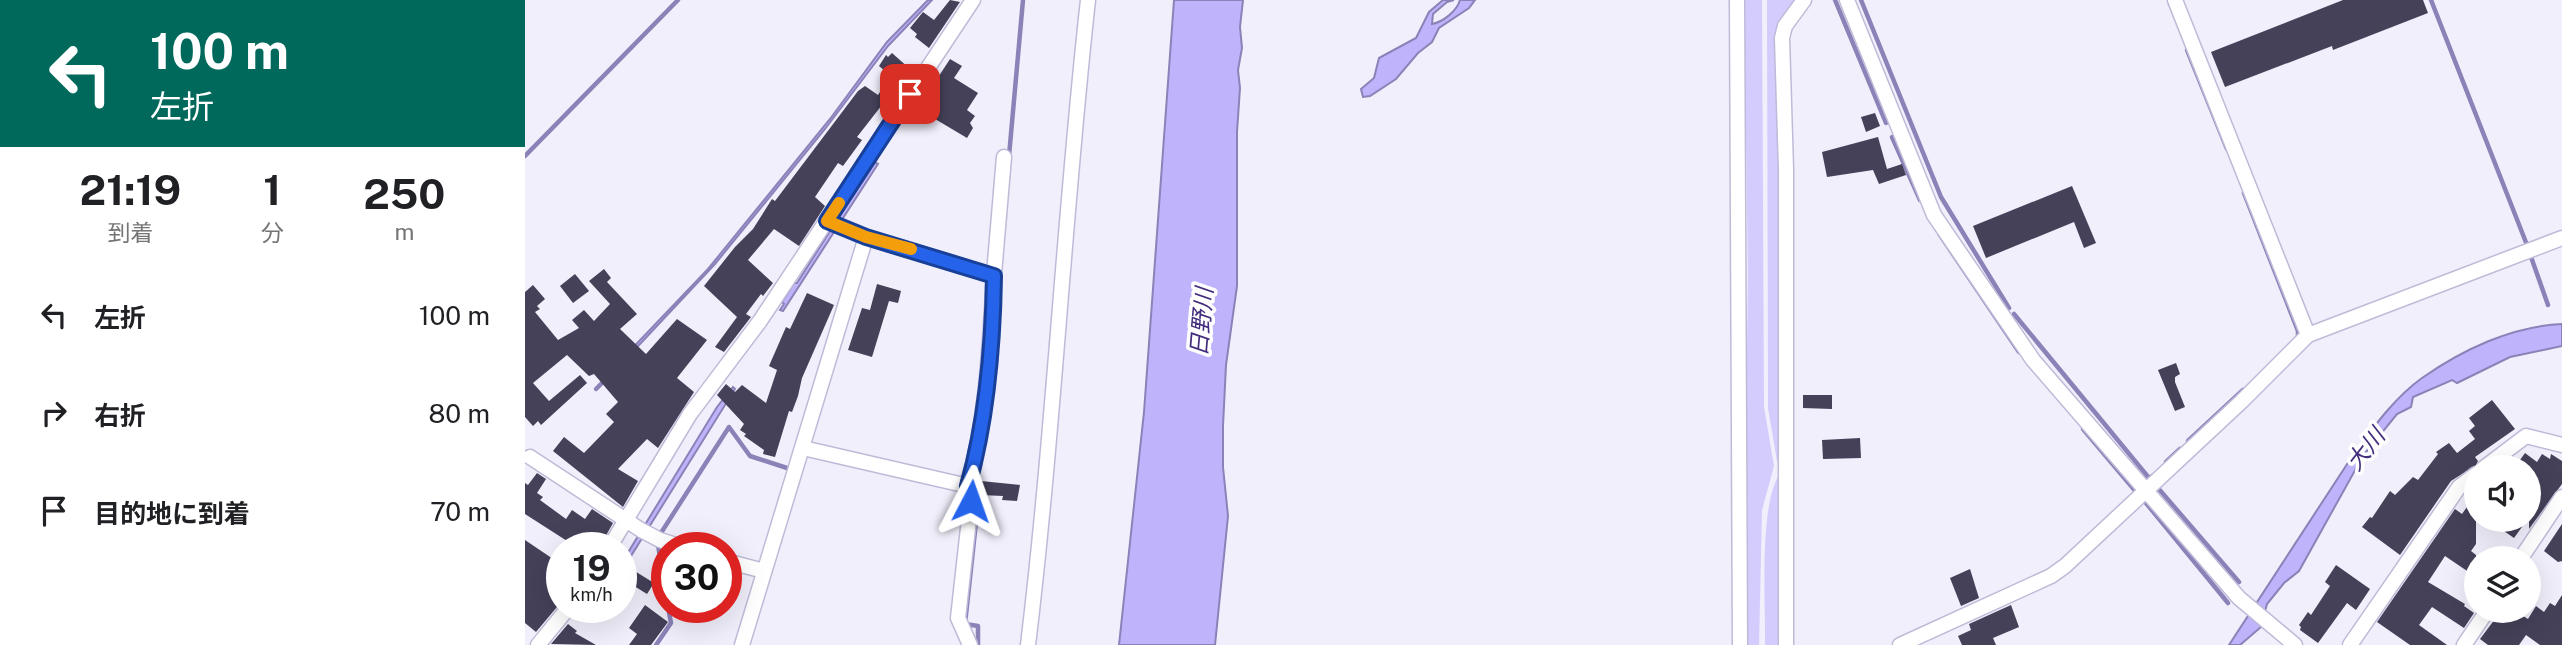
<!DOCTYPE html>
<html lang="ja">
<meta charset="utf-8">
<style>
body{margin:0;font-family:"Public Sans","Noto Sans JP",sans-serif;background:#f2f2f2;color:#202124;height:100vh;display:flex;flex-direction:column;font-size:26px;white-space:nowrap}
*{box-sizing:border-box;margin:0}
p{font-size:23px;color:#757577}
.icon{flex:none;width:38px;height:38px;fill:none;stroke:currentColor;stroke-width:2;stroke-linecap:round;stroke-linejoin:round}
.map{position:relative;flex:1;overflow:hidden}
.side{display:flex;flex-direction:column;background:#fff;width:525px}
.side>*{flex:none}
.guide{background:#00695c;color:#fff;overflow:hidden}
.buttons{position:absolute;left:1939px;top:455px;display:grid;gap:14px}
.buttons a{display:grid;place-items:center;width:77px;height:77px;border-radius:50%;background:#fff;box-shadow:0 7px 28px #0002;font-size:35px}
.speed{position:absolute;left:21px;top:532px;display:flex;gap:14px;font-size:35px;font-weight:700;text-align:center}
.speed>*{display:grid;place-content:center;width:91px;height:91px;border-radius:50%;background:#fff;box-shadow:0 7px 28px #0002;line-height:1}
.speed small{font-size:18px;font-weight:400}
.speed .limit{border:10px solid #d22;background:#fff;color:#111}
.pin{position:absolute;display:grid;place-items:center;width:60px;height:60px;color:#fff;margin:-30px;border-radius:14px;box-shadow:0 4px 10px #0006}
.me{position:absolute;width:77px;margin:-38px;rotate:4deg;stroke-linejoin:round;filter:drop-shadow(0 0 5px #0008)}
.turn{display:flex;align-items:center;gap:24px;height:147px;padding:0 35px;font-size:32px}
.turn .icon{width:91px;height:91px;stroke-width:2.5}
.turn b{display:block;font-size:49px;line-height:60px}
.eta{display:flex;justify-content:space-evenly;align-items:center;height:119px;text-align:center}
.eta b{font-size:42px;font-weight:700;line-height:49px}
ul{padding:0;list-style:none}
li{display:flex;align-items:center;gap:21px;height:98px;padding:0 35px}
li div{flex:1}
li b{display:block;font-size:26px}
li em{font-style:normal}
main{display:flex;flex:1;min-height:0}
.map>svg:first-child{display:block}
.green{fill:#d3ccfd}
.water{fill:#bfb3fb;stroke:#8b82b8;stroke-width:2}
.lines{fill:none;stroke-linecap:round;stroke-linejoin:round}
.stream{stroke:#8b82b8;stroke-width:4.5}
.building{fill:#454159}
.minor-casing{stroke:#bebbd8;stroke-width:17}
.minor{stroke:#fff;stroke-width:14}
.route-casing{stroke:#184099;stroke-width:18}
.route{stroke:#2563eb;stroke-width:12}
.slow{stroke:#f59e0b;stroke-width:12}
.labels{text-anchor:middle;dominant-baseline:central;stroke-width:7;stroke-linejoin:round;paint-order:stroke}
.water-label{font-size:23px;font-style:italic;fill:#432d7e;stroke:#fefefe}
</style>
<main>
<section class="side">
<div class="guide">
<div class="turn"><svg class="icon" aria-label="left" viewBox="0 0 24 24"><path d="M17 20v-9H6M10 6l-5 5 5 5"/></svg><div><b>100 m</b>左折</div></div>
</div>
<div class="eta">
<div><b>21:19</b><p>到着</p></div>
<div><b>1</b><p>分</p></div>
<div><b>250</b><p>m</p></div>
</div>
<ul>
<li><svg class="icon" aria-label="left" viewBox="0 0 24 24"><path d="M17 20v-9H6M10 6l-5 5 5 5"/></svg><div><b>左折</b></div><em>100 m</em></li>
<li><svg class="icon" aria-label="right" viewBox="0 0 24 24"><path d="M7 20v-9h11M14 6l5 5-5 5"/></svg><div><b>右折</b></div><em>80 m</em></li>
<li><svg class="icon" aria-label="arrive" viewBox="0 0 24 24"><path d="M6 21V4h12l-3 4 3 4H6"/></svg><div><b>目的地に到着</b></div><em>70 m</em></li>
</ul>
</section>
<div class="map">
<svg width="2037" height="645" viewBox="0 0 2037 645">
<rect width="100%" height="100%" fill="#f0effb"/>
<!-- green -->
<g class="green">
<polygon points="1219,0 1237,0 1239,407 1249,466 1237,510 1234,645 1218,645 1223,275"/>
<polygon points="1242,0 1277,0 1259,21 1254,461 1252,461 1243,408 1243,383"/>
<path d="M 1256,472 L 1258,645 L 1240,645 C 1241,605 1233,502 1256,472 Z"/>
</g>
<!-- water -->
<g class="water">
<polygon points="403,0 407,0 363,46 300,129 190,264 100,360 98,358 183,269 305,119 362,42"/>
<polygon points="649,0 718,0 715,27 717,48 713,70 715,88 712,132 712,286 701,365 698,426 698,467 703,516 690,645 594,645 619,412"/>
<path d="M 918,0 L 929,0 L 922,2 L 908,14 L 907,24 C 918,22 932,11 935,0 L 950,0 L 944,8 L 914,28 L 907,42 L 893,53 L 871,79 L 845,96 L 838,97 L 836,89 L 849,78 L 854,58 L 891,38 L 904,12 Z"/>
<polygon points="349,162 353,164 258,311 255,310 259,304 257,302 269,283 272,283"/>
<path d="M 2037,324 L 2037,346 L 1985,357 L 1932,383 L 1927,380 L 1888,397 L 1886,407 L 1872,414 L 1838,456 L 1774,571 L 1759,583 L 1742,604 L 1736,627 L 1715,645 L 1704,645 L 1828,455 C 1848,428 1869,398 1897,378 C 1937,350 1987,326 2037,324 Z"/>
<polygon points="208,387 210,389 96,572 96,564 192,407"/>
</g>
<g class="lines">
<!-- stream -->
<g class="stream">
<polyline points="1310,0 1361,123"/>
<polyline points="1336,0 1416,197 1484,308"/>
<polyline points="1906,0 2002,245"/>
<polyline points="1662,50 1702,149"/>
<polyline points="1367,137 1395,200"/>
<polyline points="0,156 153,0"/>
<polyline points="484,156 498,0"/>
<polyline points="1719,193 1773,331 1773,338"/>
<polyline points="1415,235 1494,352"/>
<polyline points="2005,254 2023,305"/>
<polyline points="1489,314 1624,478 1627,476"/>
<polyline points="469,372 472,339"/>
<polyline points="71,389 76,384"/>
<polyline points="1558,429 1612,493"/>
<polyline points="1663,441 1718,390"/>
<polyline points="1641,462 1655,449"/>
<polyline points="1633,488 1714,582"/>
<polyline points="1621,503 1703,603"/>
<polyline points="134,536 204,427 225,456 262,468"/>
<polyline points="133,545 142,598"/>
<polyline points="131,645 146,623 143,607"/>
<polyline points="453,645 453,626 440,624 453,504"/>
</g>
</g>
<!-- building -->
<g class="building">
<polygon points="425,0 435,2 404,48 390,37 392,34 385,28 398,12 409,20"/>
<polygon points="1818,0 1898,0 1903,13 1808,50 1807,46 1700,87 1686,52"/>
<polygon points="367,53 385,69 332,137 337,140 318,166 313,163 290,197 300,206 274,246 249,229 223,260 248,283 238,296 236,294 221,314 226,317 199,352 190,347 212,317 179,286 210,247 228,229 247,199 250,201 333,91 340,86 353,95 366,76 354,66 361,55 363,57"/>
<polygon points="425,59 437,66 429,78 453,93 442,110 450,116 445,123 448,128 442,138 395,110 414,84 410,82"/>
<polygon points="1350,113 1355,126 1341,132 1336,117"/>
<polygon points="1353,137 1362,169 1377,164 1381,175 1354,184 1348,170 1302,177 1297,152"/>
<polygon points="1547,186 1571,243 1559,248 1549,222 1461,258 1448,226"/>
<polygon points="79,269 86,278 82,282 112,314 95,329 121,354 152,319 182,340 152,378 169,392 133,448 122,439 93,469 113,481 98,507 28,451 39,437 59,453 89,422 81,414 93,402 69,374 64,376 42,355 8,383 24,401 55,375 62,383 16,425 13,421 8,426 0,417 0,292 8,285 20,299 12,306 15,309 10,312 33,340 54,328 47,320 59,310 69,321 85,304 64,281"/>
<polygon points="50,274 64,291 48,303 35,286"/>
<polygon points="352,284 376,291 373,303 364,301 347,357 323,350 337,308 345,310"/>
<polygon points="282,293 309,305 277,378 273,396 267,412 264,411 250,457 238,454 239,450 219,436 221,434 215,430 219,424 192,395 201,384 210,392 217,385 241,403 252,370 244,366 261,327 265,329"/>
<polygon points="1651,363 1655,374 1650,377 1650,382 1660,407 1650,411 1633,370"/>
<polygon points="1278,395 1307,395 1307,409 1278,408"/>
<polygon points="1967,400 1990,429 1950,457 1953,461 1951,465 1926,481 1875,555 1837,527 1845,517 1847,518 1865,491 1870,495 1888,477 1893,480 1913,454 1911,452 1924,443 1932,453 1950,439 1944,431 1950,426 1944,418"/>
<polygon points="1335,438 1336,458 1298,459 1297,440"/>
<polygon points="2000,453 2012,462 2017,454 2025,459 2026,454 2037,461 2037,484 2004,529 2004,467 1990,467"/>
<polygon points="12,473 21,479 12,493 18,497 15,500 41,519 47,510 60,519 67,509 88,523 74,548 53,548 0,514 0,483 3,485"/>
<polygon points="456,481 495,485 492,501 477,500 478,496 456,495"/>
<polygon points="1951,494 1951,544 1946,551 1951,555 1951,577 1920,556 1903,582 1940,604 1939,606 1949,613 1939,628 1907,607 1894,625 1922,645 1885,645 1852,622 1930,509 1937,514"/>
<polygon points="1963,520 2002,520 1989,538"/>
<polygon points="2037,524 2037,561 2033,562 2019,551"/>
<polygon points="0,540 37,565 37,601 11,632 0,623"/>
<polygon points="1811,565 1845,589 1831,610 1822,603 1793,643 1775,630 1776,627 1774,625 1783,612 1786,615 1805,586 1800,582"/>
<polygon points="1445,569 1454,598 1436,606 1425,578"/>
<polygon points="108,570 129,583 122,594 101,581"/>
<polygon points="2037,595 2037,645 2015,645 2001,635 1994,645 1963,645 1955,639 1976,611 1990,611 2003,619 2011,606 2019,612 2025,603 2030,606"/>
<polygon points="120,605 143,622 126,645 104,645 112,634 104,628"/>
<polygon points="1486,605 1494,627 1468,638 1471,645 1437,645 1433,636 1446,630 1444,624"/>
<polygon points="43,624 52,631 50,633 71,645 26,644"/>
</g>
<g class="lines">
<defs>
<g id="minor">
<polyline points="1212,0 1215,645"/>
<polyline points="1322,0 1409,215 1508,360 1714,598 1770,645"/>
<polyline points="1650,0 1783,335"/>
<polyline points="341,237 469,276"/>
<polyline points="278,448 443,486"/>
<polyline points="5,457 116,530 135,540 160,548"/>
<polyline points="1960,467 2001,436 2037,445"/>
<polyline points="84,548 165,414 235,321 448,0"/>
<polyline points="1996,558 2037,497"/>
<polyline points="201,561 239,571"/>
<polyline points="13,645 44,607"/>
<polyline points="217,645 341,237 302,221"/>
<path d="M 445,645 L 433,618 L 446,501 L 446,490 L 443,486 C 462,416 465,346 469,274 C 472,235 476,196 479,157"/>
<path d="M 503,645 C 529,430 539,215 563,0"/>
<polyline points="1261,645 1261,170 1257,38 1260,26 1279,0"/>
<polyline points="1375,645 1526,576 1540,566 1717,401 1783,335 2037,238"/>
<polyline points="1825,645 1934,487 1951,474"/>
<polyline points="1939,645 1962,611"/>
</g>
</defs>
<!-- minor casing -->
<use href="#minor" class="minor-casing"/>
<!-- minor -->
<use href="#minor" class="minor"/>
</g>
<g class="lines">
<defs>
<path id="route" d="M 385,94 L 302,221 L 341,237 L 469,276 C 468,347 462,418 443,486 L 446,490 L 446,501"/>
</defs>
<!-- route casing -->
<use href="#route" class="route-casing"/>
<!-- route -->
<use href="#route" class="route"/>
<!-- slow -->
<polyline class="slow" points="314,203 302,221 341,237 386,249"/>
</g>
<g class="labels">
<!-- water labels -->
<g class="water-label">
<text transform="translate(676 322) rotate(-85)">日野川</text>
<text transform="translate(1840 449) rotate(-52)">大川</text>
</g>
</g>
</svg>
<div class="buttons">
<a><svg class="icon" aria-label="sound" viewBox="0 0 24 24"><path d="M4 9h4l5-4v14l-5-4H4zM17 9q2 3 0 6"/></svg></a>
<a><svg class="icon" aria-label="layers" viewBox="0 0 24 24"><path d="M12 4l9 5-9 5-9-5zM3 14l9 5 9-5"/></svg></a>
</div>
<div class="speed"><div>19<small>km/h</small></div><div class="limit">30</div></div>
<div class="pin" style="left:385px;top:94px;background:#d93025"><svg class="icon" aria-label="arrive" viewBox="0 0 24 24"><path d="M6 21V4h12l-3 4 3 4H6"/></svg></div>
<svg class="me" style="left:446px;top:501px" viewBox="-20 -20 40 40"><path d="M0-17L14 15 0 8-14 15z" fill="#2563eb" stroke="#fff" stroke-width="4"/></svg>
</div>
</main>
